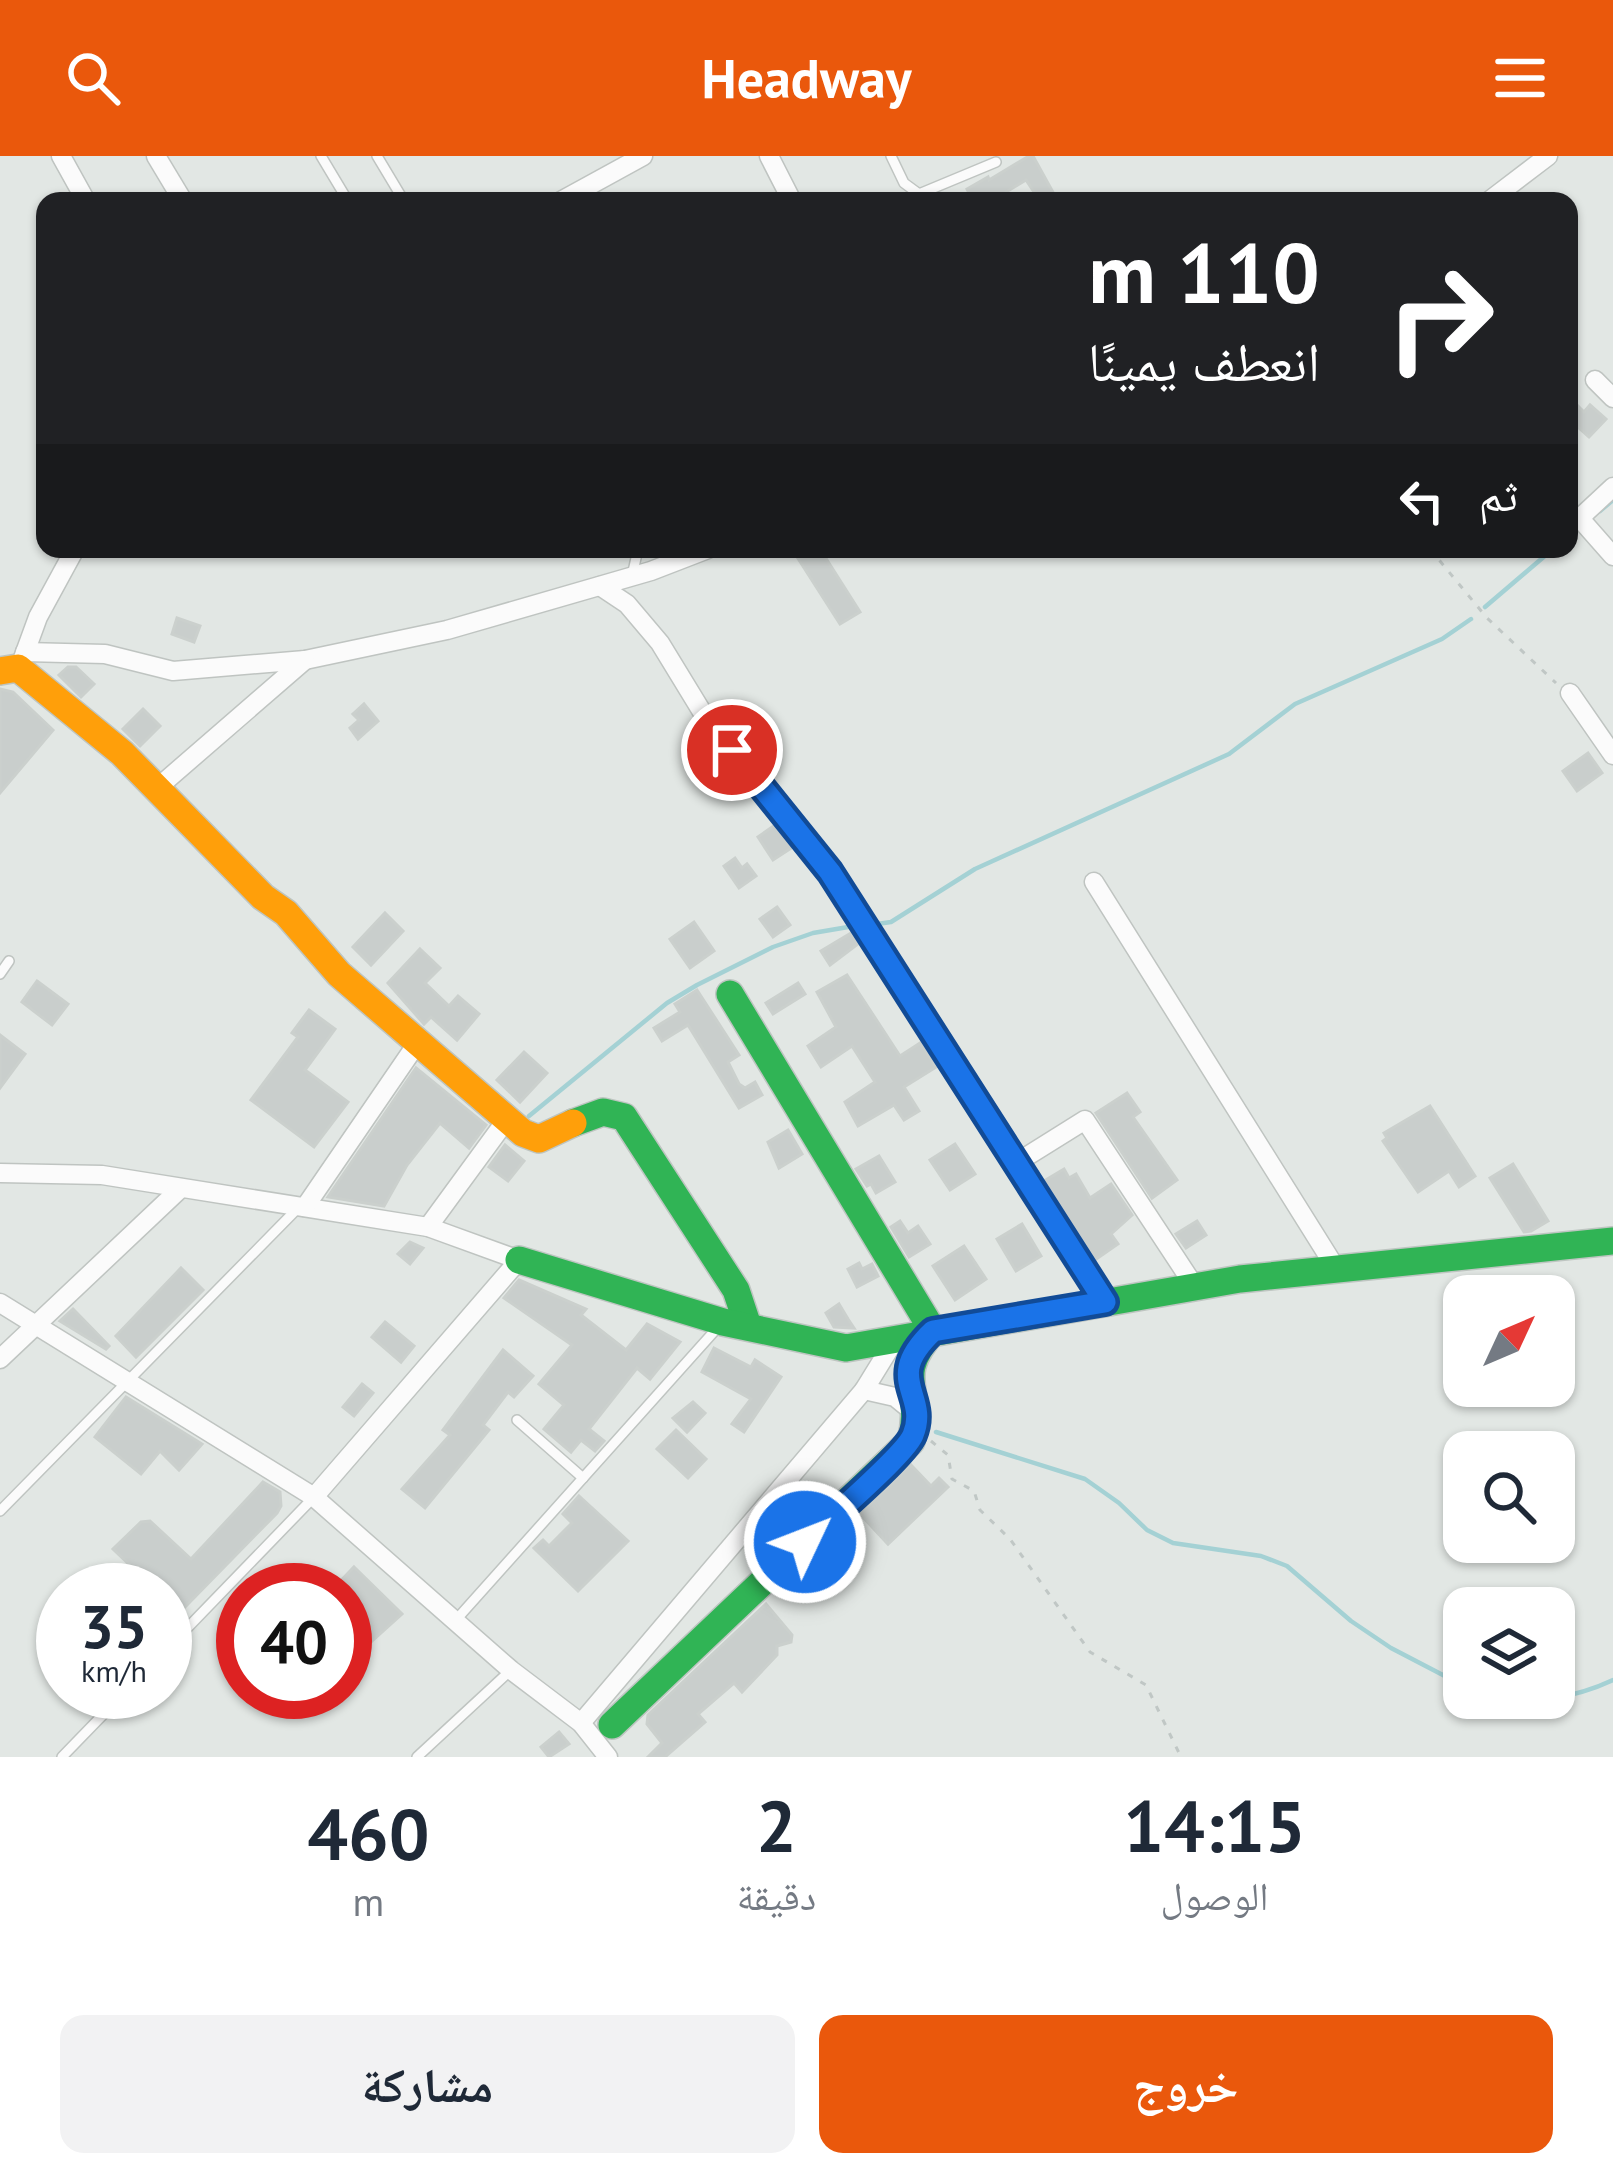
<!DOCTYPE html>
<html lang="ar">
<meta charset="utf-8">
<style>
body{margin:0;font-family:"PT Sans","Noto Naskh Arabic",sans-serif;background:#f2f2f3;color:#1f2937;direction:rtl;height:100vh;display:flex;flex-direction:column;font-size:45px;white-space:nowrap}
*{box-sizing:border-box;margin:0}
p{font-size:39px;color:#747a83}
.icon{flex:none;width:66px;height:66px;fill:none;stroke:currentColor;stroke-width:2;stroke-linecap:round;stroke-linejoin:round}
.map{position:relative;height:1601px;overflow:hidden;direction:ltr}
.sheet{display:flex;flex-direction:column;background:#fff;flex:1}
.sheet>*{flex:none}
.top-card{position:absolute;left:36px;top:36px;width:1542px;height:366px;border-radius:24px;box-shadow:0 3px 9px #0004;direction:rtl;background:#202124;color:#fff;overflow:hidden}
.needle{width:78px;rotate:46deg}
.tools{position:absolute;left:1443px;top:1119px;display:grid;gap:24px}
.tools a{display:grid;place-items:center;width:132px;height:132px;border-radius:24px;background:#fff;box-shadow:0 3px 9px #0004;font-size:60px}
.speed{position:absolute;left:36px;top:1407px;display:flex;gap:24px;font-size:60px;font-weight:700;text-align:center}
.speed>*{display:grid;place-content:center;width:156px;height:156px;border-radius:50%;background:#fff;box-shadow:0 3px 9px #0004;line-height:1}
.speed small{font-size:30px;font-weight:400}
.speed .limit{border:18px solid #d22;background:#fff;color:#111}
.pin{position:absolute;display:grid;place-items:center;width:102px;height:102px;color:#fff;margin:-51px;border:6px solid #fff;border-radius:50%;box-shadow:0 3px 12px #0007}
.me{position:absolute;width:132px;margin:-66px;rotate:47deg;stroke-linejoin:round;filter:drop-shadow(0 0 9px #0008)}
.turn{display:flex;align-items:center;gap:42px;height:252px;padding:0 60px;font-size:54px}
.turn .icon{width:156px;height:156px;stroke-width:2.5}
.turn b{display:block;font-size:84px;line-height:102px}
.then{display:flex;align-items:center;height:114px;padding:0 60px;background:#0003;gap:24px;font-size:45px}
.eta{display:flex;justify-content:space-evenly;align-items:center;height:204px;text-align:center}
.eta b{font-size:72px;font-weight:700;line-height:84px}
.action{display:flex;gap:24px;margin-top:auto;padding:24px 60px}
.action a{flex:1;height:138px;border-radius:24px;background:#ea580c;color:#fff;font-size:48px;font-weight:700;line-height:138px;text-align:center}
.action a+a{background:#f2f2f3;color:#1f2937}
header{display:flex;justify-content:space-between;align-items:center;height:156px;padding:0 60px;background:#ea580c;color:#fff;font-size:54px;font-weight:700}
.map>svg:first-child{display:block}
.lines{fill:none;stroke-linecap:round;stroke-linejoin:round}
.stream{stroke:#a4d1d4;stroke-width:4.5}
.building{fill:#c9cecc;stroke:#cbd0cd;stroke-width:3}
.lane-casing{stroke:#bfc4c1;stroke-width:12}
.street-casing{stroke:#bfc4c1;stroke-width:21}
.fast-casing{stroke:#bec5c1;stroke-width:30}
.slow-casing{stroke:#bec5c1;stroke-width:30}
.path{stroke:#c0c7c5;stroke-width:3;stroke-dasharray:6 9;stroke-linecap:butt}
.lane{stroke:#fbfbfb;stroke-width:9}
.street{stroke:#fbfbfb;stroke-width:18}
.fast{stroke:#30b455;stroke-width:27}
.slow{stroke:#ff9f0a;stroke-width:27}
.route-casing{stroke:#114b97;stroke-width:30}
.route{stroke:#1a73e8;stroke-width:21}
</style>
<header><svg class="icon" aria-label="menu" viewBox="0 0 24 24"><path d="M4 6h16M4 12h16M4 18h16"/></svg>Headway<svg class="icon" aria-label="search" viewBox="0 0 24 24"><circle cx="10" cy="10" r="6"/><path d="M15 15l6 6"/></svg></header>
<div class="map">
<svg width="1613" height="1601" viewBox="0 0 1613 1601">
<rect width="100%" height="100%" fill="#e2e7e4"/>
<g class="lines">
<!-- stream -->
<g class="stream">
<polyline points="1600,355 1613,344"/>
<polyline points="1485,451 1553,393"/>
<polyline points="877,768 891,766 975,713 1229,598 1295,548 1442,483 1471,463"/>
<polyline points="529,960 667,847 697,829 773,791 813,777 854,770"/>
<polyline points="936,1276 1085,1323 1119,1347 1147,1374 1173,1387 1261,1400 1287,1410 1351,1465 1391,1492 1464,1530"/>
<path d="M 1488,1542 C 1530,1549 1575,1542 1613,1524"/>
</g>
</g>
<!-- building -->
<g class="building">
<polygon points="1029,0 1033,0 1054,38 1040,45 1026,24 998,41 1000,45 973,45 967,33 988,21 989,24"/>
<polygon points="1569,241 1584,256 1590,249 1606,263 1589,281 1569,263"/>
<polygon points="792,393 820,393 860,456 840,468"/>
<polygon points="177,462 200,470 194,486 172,478"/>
<polygon points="68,511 76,511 94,528 81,541 59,519"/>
<polygon points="0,533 13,536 53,574 0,637"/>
<polygon points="364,548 378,565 358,583 350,572 359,564 353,558"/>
<polygon points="143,553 160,570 140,590 123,573"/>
<polygon points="1588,597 1602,617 1577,635 1563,615"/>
<polygon points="775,669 793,691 773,704 758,681"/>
<polygon points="735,702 742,712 747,708 756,720 739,732 724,710"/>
<polygon points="777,751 790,769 773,781 760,763"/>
<polygon points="385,757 403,775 371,809 353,791"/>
<polygon points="694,766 714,795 690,812 670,783"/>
<polygon points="851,777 858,788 830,809 821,795"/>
<polygon points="420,793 440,812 425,827 449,850 458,840 479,858 457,884 431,861 424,868 388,827"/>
<polygon points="847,819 900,900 920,887 936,911 904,931 919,955 904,964 894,949 858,970 845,946 875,926 852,890 821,911 808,890 836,871 817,836"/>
<polygon points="37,825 68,848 52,869 22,846"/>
<polygon points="798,827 805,838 773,858 766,847"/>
<polygon points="697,834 739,899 728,906 739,928 745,932 755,926 762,939 739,952 688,869 662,885 654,872 680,856 675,848"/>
<polygon points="309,854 335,873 305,914 348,946 314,991 251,944 298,881 292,877"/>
<polygon points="0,879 25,898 0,932"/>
<polygon points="524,896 547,917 520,946 497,924"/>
<polygon points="416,912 486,969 469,992 440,967 407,1009 384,1050 328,1041"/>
<polygon points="1127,937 1140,956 1133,961 1177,1024 1152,1042 1096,957"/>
<polygon points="1430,950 1475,1020 1459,1031 1449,1015 1418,1036 1383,985 1387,982 1384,977"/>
<polygon points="788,974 802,998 779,1012 768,986"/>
<polygon points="955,988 975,1018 950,1034 930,1004"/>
<polygon points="505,989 524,1005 508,1025 489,1011"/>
<polygon points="879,1000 895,1026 876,1037 871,1028 867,1030 856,1013"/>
<polygon points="1513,1008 1548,1065 1531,1075 1524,1076 1490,1022"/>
<polygon points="1064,1013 1069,1022 1076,1018 1090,1042 1111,1028 1132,1059 1111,1078 1118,1088 1095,1104 1044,1025"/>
<polygon points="900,1065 908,1077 918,1070 930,1088 909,1101 891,1071"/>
<polygon points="1197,1065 1206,1079 1186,1092 1176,1078"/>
<polygon points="1022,1068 1041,1100 1016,1115 997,1083"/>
<polygon points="410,1086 423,1092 410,1108 398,1098"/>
<polygon points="964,1090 986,1123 955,1144 933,1110"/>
<polygon points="859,1107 862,1113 872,1108 878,1120 857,1131 848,1113"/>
<polygon points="181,1112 203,1134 136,1201 116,1180"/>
<polygon points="519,1124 586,1153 581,1159 626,1194 647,1168 680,1186 650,1223 637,1212 589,1273 604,1285 595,1295 581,1284 571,1296 544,1273 564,1249 539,1228 572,1189 504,1142"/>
<polygon points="839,1148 848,1163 854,1172 834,1171 826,1157"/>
<polygon points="73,1153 109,1190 106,1193 60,1165"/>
<polygon points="385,1166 414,1190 401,1206 372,1181"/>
<polygon points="714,1192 751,1211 755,1204 781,1221 744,1276 732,1268 751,1243 702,1216"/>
<polygon points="503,1194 533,1220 514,1241 508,1236 483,1269 489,1274 425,1352 402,1333 450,1279 443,1274"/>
<polygon points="362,1228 373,1237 354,1260 343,1251"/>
<polygon points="126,1241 202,1288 179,1314 160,1295 141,1318 95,1281"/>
<polygon points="693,1246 705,1257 687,1276 673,1262"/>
<polygon points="676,1274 706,1303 688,1322 657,1293"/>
<polygon points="911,1309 931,1330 939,1322 948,1331 888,1388 860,1358"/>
<polygon points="263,1326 280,1336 281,1350 277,1357 179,1457 165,1443 165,1434 156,1434 113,1393 141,1366 150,1365 191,1403"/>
<polygon points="579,1340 628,1385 578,1435 534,1392 543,1384 549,1390 572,1367 563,1358"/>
<polygon points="354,1411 402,1458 371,1486 345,1458 345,1434 332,1434"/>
<polygon points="766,1448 792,1479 791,1486 777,1490 777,1499 742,1536 734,1527 698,1558 705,1566 665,1601 648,1601 662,1587 647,1568 648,1559"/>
<polygon points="559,1576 569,1588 549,1601 541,1591"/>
</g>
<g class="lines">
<defs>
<g id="lane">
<polyline points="321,0 348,45"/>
<polyline points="377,0 404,45"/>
<polyline points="891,0 904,27 919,38 996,6"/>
<polyline points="632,420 638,393"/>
<polyline points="0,818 9,805"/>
<polyline points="517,1264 583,1322"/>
<polyline points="0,1355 297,1053"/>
<polyline points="455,1465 719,1170"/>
<polyline points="165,1495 314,1341"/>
<polyline points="62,1601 125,1536"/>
<polyline points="417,1601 511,1514"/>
</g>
<g id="street">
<polyline points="61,0 86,45"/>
<polyline points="156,0 183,45"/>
<polyline points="769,0 792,45"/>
<polyline points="561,45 643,0"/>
<polyline points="1489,45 1548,0"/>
<polyline points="1595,224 1613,242"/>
<polyline points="1613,331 1584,358 1583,366 1613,400"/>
<polyline points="600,430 627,448 660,487 707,564 830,716 1105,1146"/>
<polyline points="25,496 105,498 173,515 305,504 447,474 651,415 708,393"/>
<polyline points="23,502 38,461 75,393"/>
<polyline points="1570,537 1613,599"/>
<polyline points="155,634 305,504"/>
<polyline points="1094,726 1337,1114"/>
<polyline points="1016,1007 1085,964 1195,1131"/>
<polyline points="0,1017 102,1019 428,1071 519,1104 314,1341"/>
<polyline points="305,1051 418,886"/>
<polyline points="428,1071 507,963"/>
<polyline points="0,1147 314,1341 511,1514 581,1567 608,1601"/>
<polyline points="0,1203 181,1032"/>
<polyline points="864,1234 895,1241 916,1258"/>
<polyline points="581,1567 864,1234 896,1182"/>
</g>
<g id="fast">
<polyline points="573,967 603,956 624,961 736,1134 748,1170"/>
<polyline points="519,1104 723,1166 846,1192 1240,1123 1613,1085"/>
<path d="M 612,1569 L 911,1285 C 925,1234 890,1223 933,1175 L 730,838"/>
</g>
<polyline id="slow" points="0,515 18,512 122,597 263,741 286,757 339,818 523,977 539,983 573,967"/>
</defs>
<!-- lane casing -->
<use href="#lane" class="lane-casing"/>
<!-- street casing -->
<use href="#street" class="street-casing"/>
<!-- fast casing -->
<use href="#fast" class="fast-casing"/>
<!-- slow casing -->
<use href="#slow" class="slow-casing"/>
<!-- path -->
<g class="path">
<polyline points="1430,393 1487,462 1556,527"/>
<polyline points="931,1285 948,1299 952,1323 974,1335 980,1354 1010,1383 1090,1496 1146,1529 1181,1601"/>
</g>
<!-- lane -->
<use href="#lane" class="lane"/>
<!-- street -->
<use href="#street" class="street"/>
<!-- fast -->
<use href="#fast" class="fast"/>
<!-- slow -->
<use href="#slow" class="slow"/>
</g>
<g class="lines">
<defs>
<path id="route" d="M 732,594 L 830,716 L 1105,1146 L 933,1175 C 881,1224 930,1238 913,1279 C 905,1299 826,1366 805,1386"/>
</defs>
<!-- route casing -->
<use href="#route" class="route-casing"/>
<!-- route -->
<use href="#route" class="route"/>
</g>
</svg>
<div class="tools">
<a><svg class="needle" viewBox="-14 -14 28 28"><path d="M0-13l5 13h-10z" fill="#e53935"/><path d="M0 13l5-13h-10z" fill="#747a83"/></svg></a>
<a><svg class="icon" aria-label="search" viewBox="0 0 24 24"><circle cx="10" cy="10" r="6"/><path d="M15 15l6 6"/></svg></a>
<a><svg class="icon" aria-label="layers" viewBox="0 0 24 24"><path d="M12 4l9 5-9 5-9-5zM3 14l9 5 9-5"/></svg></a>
</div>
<div class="speed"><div>35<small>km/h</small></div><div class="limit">40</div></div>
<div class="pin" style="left:732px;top:594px;background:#d93025"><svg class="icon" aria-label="arrive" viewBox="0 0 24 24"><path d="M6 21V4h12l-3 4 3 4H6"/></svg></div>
<svg class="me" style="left:805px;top:1386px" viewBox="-20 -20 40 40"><circle r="17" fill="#1a73e8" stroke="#fff" stroke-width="3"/><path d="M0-11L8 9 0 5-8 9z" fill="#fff"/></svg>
<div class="top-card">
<div class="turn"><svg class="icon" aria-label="right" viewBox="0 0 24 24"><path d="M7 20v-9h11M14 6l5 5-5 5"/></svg><div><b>110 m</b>انعطف يمينًا</div></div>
<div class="then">ثم<svg class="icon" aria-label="left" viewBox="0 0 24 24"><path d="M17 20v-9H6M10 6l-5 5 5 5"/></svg></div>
</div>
</div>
<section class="sheet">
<div class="eta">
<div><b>14:15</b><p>الوصول</p></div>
<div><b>2</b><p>دقيقة</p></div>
<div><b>460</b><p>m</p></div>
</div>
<div class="action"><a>خروج</a><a>مشاركة</a></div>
</section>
